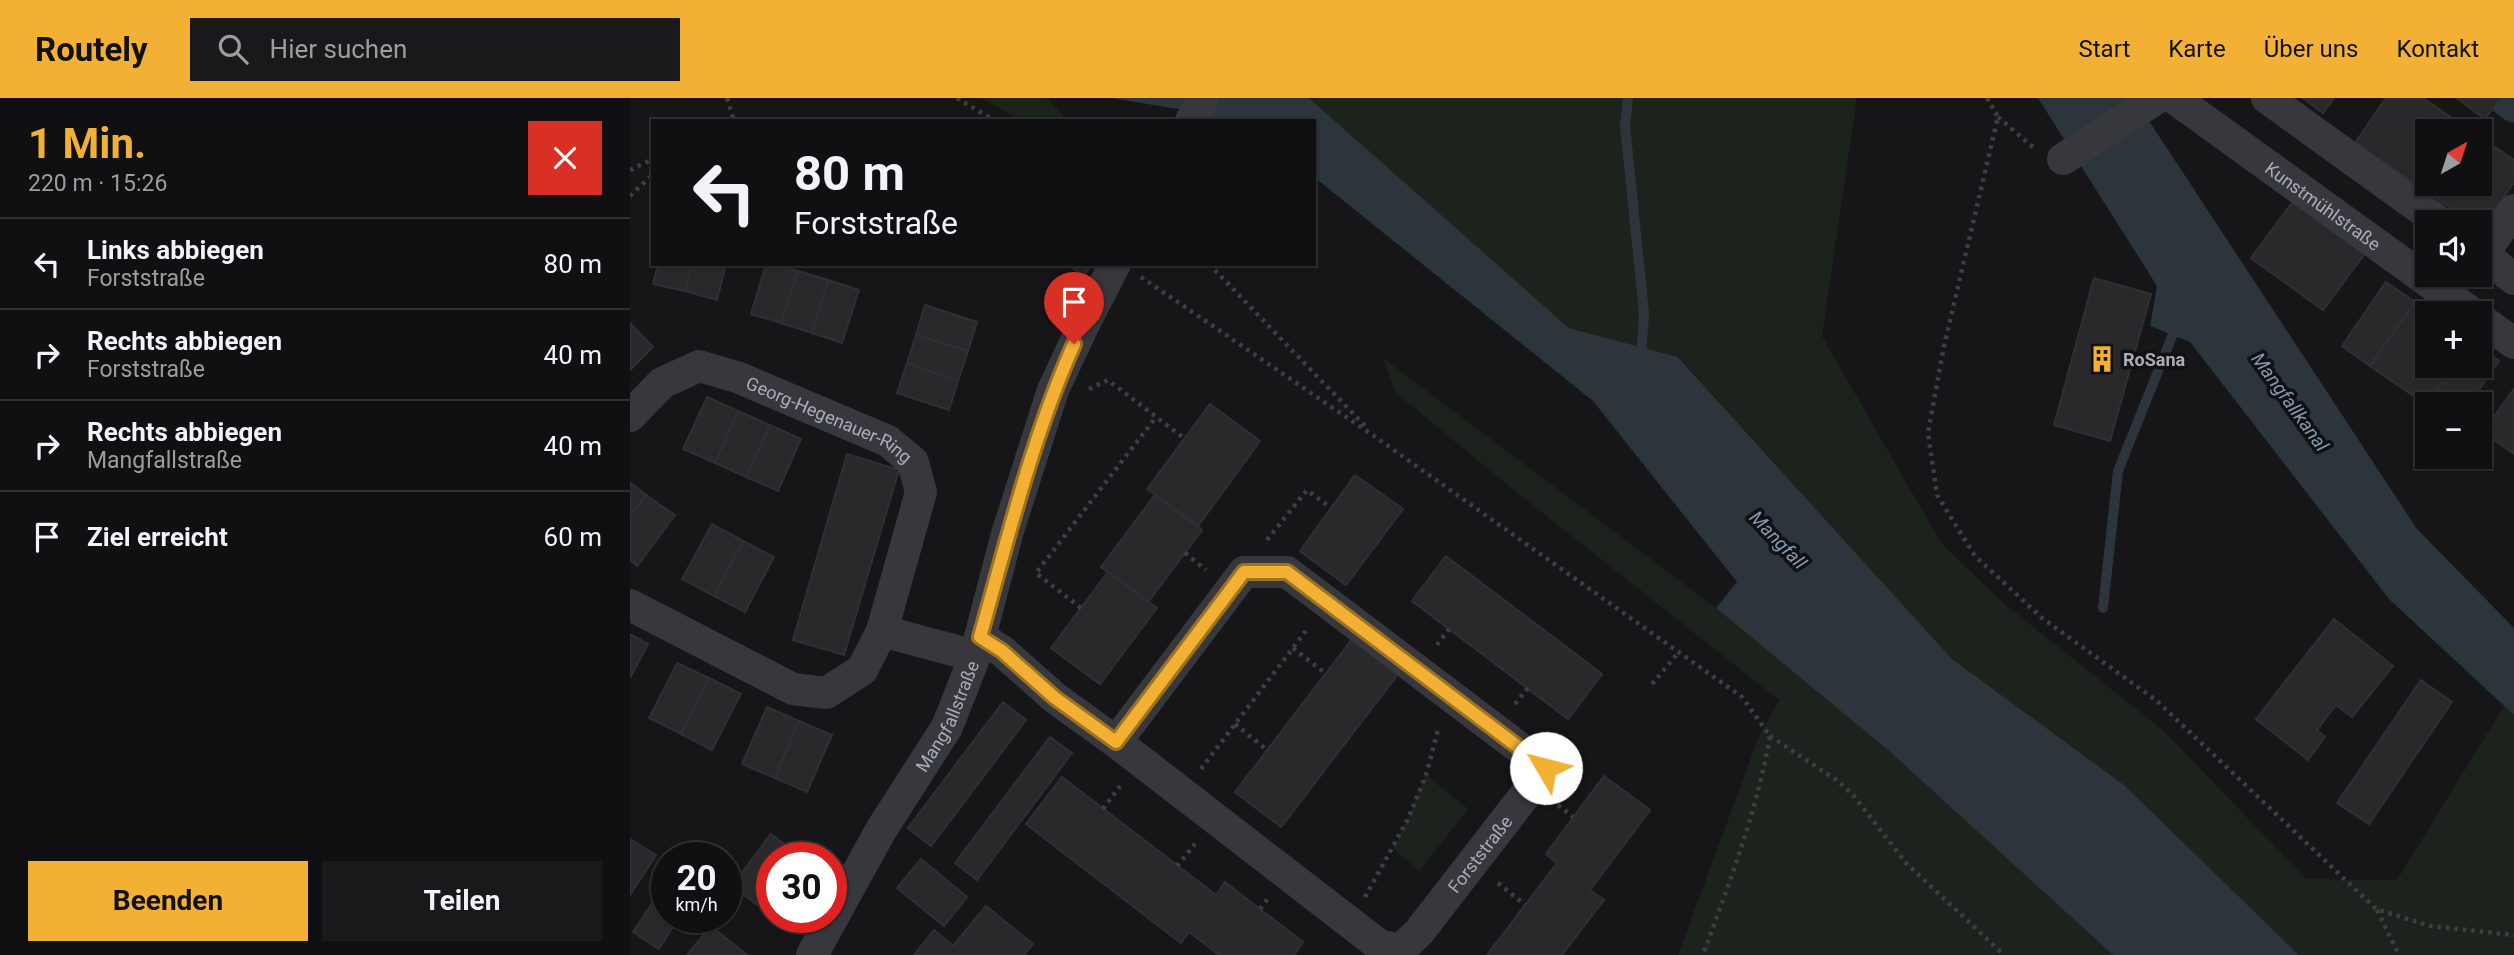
<!DOCTYPE html>
<html lang="de">
<meta charset="utf-8">
<style>
body{margin:0;font-family:Roboto,sans-serif;background:#19191b;color:#f1f3f6;height:100vh;display:flex;flex-direction:column;font-size:26px;white-space:nowrap}
*{box-sizing:border-box;margin:0}
p{font-size:23px;color:#9c9d9f}
.icon{flex:none;width:38px;height:38px;fill:none;stroke:currentColor;stroke-width:2;stroke-linecap:round;stroke-linejoin:round}
.map{position:relative;flex:1;overflow:hidden}
.panel{display:flex;flex-direction:column;background:#101012;width:630px}
.panel>*{flex:none}
.hud{position:absolute;left:21px;top:21px;width:665px;height:147px;border-radius:0px;box-shadow:0 2px 5px #0004,0 0 0 2px #303032;background:#101012;color:#f1f3f6;overflow:hidden}
.needle{width:46px;rotate:39deg}
.controls{position:absolute;left:1785px;top:21px;display:grid;gap:14px}
.controls a{display:grid;place-items:center;width:77px;height:77px;border-radius:0px;background:#101012;box-shadow:0 2px 5px #0004,0 0 0 2px #303032;font-size:35px}
.speed{position:absolute;left:21px;top:744px;display:flex;gap:14px;font-size:35px;font-weight:700;text-align:center}
.speed>*{display:grid;place-content:center;width:91px;height:91px;border-radius:50%;background:#101012;box-shadow:0 2px 5px #0004,0 0 0 2px #303032;line-height:1}
.speed small{font-size:18px;font-weight:400}
.speed .limit{border:10px solid #d22;background:#fff;color:#111}
.pin{position:absolute;display:grid;place-items:center;width:60px;height:60px;color:#fff;margin:-72px -30px;border-radius:50% 50% 50% 0;rotate:-45deg;box-shadow:0 0 7px #0007}
.pin .icon{rotate:45deg}
.me{position:absolute;width:77px;margin:-38px;rotate:307deg;stroke-linejoin:round;filter:drop-shadow(0 0 5px #0008)}
.turn{display:flex;align-items:center;gap:24px;height:147px;padding:0 28px;font-size:32px}
.turn .icon{width:91px;height:91px;stroke-width:2.5}
.turn b{display:block;font-size:49px;line-height:60px}
.round{display:grid;place-items:center;flex:none;width:74px;height:74px;border-radius:0px;background:#19191b}
.headline{display:flex;align-items:center;justify-content:space-between;height:119px;padding:0 28px}
h1{font-size:42px;font-weight:700;line-height:52px;color:#f2b134}
.button{display:flex;gap:14px;margin-top:auto;padding:14px 28px}
.button a{flex:1;height:80px;border-radius:0px;background:#f2b134;color:#111;font-size:28px;font-weight:700;line-height:80px;text-align:center}
.button a+a{background:#19191b;color:#f1f3f6}
ul{padding:0;list-style:none}
li{display:flex;align-items:center;gap:21px;height:91px;padding:0 28px;border-top:2px solid #303032}
li div{flex:1}
li b{display:block;font-size:26px}
li em{font-style:normal}
header{display:flex;align-items:center;gap:42px;box-sizing:border-box;height:98px;padding:0 35px;background:#f2b134;color:#111}
header strong{font-size:33px}
nav{display:flex;gap:38px;margin-inline-start:auto;font-size:24px}
.search{width:490px;height:63px;background:#19191b;display:flex;align-items:center;gap:18px;box-sizing:border-box;padding:0 24px;border-radius:0px;color:#9c9d9f;font-size:26px}
main{display:flex;flex:1;min-height:0}
.map>svg:first-child{display:block}
.green{fill:#1c231d}
.water{fill:#2c353c}
.lines{fill:none;stroke-linecap:round;stroke-linejoin:round}
.stream{stroke:#2c353c;stroke-width:10}
.canal{stroke:#2c353c;stroke-width:35}
.building{fill:#29292c;stroke:#303034;stroke-width:2}
.path{stroke:#3d3f44;stroke-width:4.5;stroke-dasharray:3.5 5;stroke-linecap:butt}
.minor{stroke:#37383d;stroke-width:32}
.route-casing{stroke:#9d7322;stroke-width:18}
.route{stroke:#f2b134;stroke-width:12}
.labels{text-anchor:middle;dominant-baseline:central;stroke-width:7;stroke-linejoin:round;paint-order:stroke}
.street-label{font-size:18px;fill:#a8adb8;stroke:#111113}
.poi-label{font-size:18px;font-weight:bold;fill:#a8adb8;stroke:#111113;text-anchor:start}
.water-label{font-size:19px;font-style:italic;fill:#7f9bb3;stroke:#111113}
</style>
<header>
<strong>Routely</strong>
<div class="search"><svg class="icon" aria-label="search" viewBox="0 0 24 24"><circle cx="10" cy="10" r="6"/><path d="M15 15l6 6"/></svg>Hier suchen</div>
<nav><a>Start</a><a>Karte</a><a>Über uns</a><a>Kontakt</a></nav>
</header>
<main>
<section class="panel">
<div class="headline"><div><h1>1 Min.</h1><p>220 m · 15:26</p></div><a class="round" style="background:#d93025;color:#fff"><svg class="icon" aria-label="close" viewBox="0 0 24 24"><path d="M6 6l12 12M18 6L6 18"/></svg></a></div>
<ul>
<li><svg class="icon" aria-label="left" viewBox="0 0 24 24"><path d="M17 20v-9H6M10 6l-5 5 5 5"/></svg><div><b>Links abbiegen</b><p>Forststraße</p></div><em>80 m</em></li>
<li><svg class="icon" aria-label="right" viewBox="0 0 24 24"><path d="M7 20v-9h11M14 6l5 5-5 5"/></svg><div><b>Rechts abbiegen</b><p>Forststraße</p></div><em>40 m</em></li>
<li><svg class="icon" aria-label="right" viewBox="0 0 24 24"><path d="M7 20v-9h11M14 6l5 5-5 5"/></svg><div><b>Rechts abbiegen</b><p>Mangfallstraße</p></div><em>40 m</em></li>
<li><svg class="icon" aria-label="arrive" viewBox="0 0 24 24"><path d="M6 21V4h12l-3 4 3 4H6"/></svg><div><b>Ziel erreicht</b></div><em>60 m</em></li>
</ul>
<div class="button"><a>Beenden</a><a>Teilen</a></div>
</section>
<div class="map">
<svg width="1884" height="857" viewBox="0 0 1884 857">
<rect width="100%" height="100%" fill="#161618"/>
<!-- green -->
<g class="green">
<polygon points="352,0 417,0 438,23 391,23"/>
<polygon points="679,0 1227,0 1192,238 1311,445 1372,504 1535,634 1676,781 1767,782 1874,608 1884,617 1884,857 1669,857 1494,687 1322,561 1049,259 939,230"/>
<polygon points="754,261 1086,510 1258,652 1483,857 1048,857 1129,638 1149,602 885,393 765,294"/>
<polygon points="796,677 838,711 789,773 763,750 778,721"/>
</g>
<!-- water -->
<g class="water">
<polygon points="481,0 679,0 939,230 1048,259 1322,561 1494,687 1669,857 1483,857 1258,652 1086,510 1107,484 963,303 684,79 684,23 577,23 554,12"/>
<polygon points="1408,0 1504,0 1787,431 1884,530 1884,617 1759,501 1560,244 1520,228 1527,188"/>
</g>
<g class="lines">
<!-- stream -->
<g class="stream">
<polyline points="998,0 995,27 1014,215 1011,261"/>
<polyline points="1473,510 1488,373 1547,226"/>
</g>
<!-- canal -->
<polyline class="canal" points="1875,0 1884,7"/>
</g>
<!-- building -->
<g class="building">
<polygon points="1673,0 1704,0 1693,15"/>
<polygon points="1756,0 1793,0 1841,33 1797,33 1797,86 1850,86 1850,39 1884,62 1884,84 1852,132 1850,124 1841,124 1725,45"/>
<polygon points="1827,0 1871,0 1855,21"/>
<polygon points="1664,102 1736,154 1693,212 1621,160"/>
<polygon points="28,166 62,166 55,193 23,186"/>
<polygon points="62,166 96,166 87,202 55,193"/>
<polygon points="136,166 146,166 168,173 151,225 121,216"/>
<polygon points="445,166 460,166 461,167 454,178 442,170"/>
<polygon points="168,173 198,182 182,235 151,225"/>
<polygon points="1464,180 1521,196 1480,343 1424,327"/>
<polygon points="198,182 229,192 212,245 182,235"/>
<polygon points="1756,184 1785,204 1740,268 1712,248"/>
<polygon points="1785,204 1801,215 1797,215 1797,268 1824,268 1797,307 1740,268"/>
<polygon points="295,207 347,224 338,253 286,237"/>
<polygon points="0,225 23,249 0,272"/>
<polygon points="286,237 338,253 328,283 277,265"/>
<polygon points="1850,249 1869,263 1839,306 1797,306 1824,268 1850,268"/>
<polygon points="277,265 328,283 319,312 267,295"/>
<polygon points="1884,291 1884,356 1853,334"/>
<polygon points="77,299 108,313 85,365 53,351"/>
<polygon points="580,306 630,343 568,428 517,391"/>
<polygon points="108,313 140,327 116,379 85,365"/>
<polygon points="140,327 171,341 148,393 116,379"/>
<polygon points="217,356 269,372 214,557 163,542"/>
<polygon points="725,377 773,411 716,487 670,453"/>
<polygon points="0,384 16,397 0,418"/>
<polygon points="16,397 45,417 7,468 0,462 0,418"/>
<polygon points="525,397 572,432 518,504 471,469"/>
<polygon points="82,426 113,443 84,498 52,481"/>
<polygon points="113,443 144,459 115,514 84,498"/>
<polygon points="816,458 972,576 938,621 782,503"/>
<polygon points="478,474 527,510 470,586 421,550"/>
<polygon points="1704,521 1763,568 1722,619 1706,607 1687,632 1695,639 1678,662 1626,621"/>
<polygon points="0,536 18,546 0,580"/>
<polygon points="723,540 769,575 651,729 605,694"/>
<polygon points="47,565 79,580 51,636 19,620"/>
<polygon points="79,580 111,596 82,652 51,636"/>
<polygon points="1791,582 1822,604 1739,726 1707,705"/>
<polygon points="373,604 396,622 301,748 278,730"/>
<polygon points="137,609 169,623 145,680 112,666"/>
<polygon points="169,623 202,637 177,694 145,680"/>
<polygon points="420,639 442,655 347,782 325,765"/>
<polygon points="974,678 1020,712 960,792 974,802 932,857 857,857 927,765 916,756"/>
<polygon points="432,679 586,797 595,784 673,844 664,857 589,857 559,834 551,845 396,726"/>
<polygon points="141,736 173,760 142,760 142,818 102,788"/>
<polygon points="0,741 26,757 0,797"/>
<polygon points="291,761 337,799 314,828 267,790"/>
<polygon points="29,795 37,800 37,819 49,819 29,851 3,834"/>
<polygon points="356,808 403,846 394,857 284,857 304,832 323,848"/>
<polygon points="81,828 117,857 57,857"/>
</g>
<g class="lines">
<!-- path -->
<g class="path">
<polyline points="97,0 104,23"/>
<polyline points="327,0 365,23"/>
<polyline points="1357,0 1368,19 1314,248 1298,335 1307,397 1345,458 1412,520 1527,603 1746,811 1800,828 1884,837"/>
<polyline points="1368,19 1404,50"/>
<polyline points="0,72 23,61"/>
<polyline points="0,98 23,76"/>
<polyline points="579,166 736,329"/>
<path d="M 511,179 L 744,338 L 1112,599 L 1140,638 C 1127,714 1099,785 1073,857"/>
<polyline points="459,291 478,282 555,341"/>
<polyline points="637,442 677,392 701,410"/>
<polyline points="555,455 576,472"/>
<polyline points="451,510 406,475 526,319"/>
<polyline points="807,547 819,531"/>
<polyline points="663,550 695,575"/>
<polyline points="1022,586 1049,554"/>
<polyline points="885,606 898,590"/>
<polyline points="605,626 637,652"/>
<polyline points="1140,638 1208,683 1224,698 1276,765 1374,857"/>
<polyline points="571,671 678,530"/>
<polyline points="928,707 943,719"/>
<polyline points="473,711 490,688"/>
<polyline points="547,768 565,746"/>
<polyline points="868,785 895,807"/>
<polyline points="735,799 778,721 796,677 809,628"/>
<polyline points="630,811 639,799"/>
<polyline points="1747,812 1769,857"/>
</g>
<!-- minor -->
<g class="minor">
<path id="s1" d="M 1544,0 L 1842,215"/>
<polyline points="1637,0 1809,124"/>
<polyline points="561,23 573,0"/>
<polyline points="1433,61 1527,0"/>
<polyline points="1884,112 1853,156 1884,181"/>
<polyline points="1850,221 1884,245"/>
<path id="s2" d="M 0,318 L 32,285 L 69,268 L 107,279 L 258,343 L 283,364 L 291,394 L 252,533 L 232,572 L 196,595 L 163,591 L 0,507"/>
<polyline points="252,533 345,558"/>
<path id="s3" d="M 350,539 L 372,553 L 425,600 L 486,644 L 749,847 L 770,852 L 789,834 L 916,670 L 657,474 L 614,474 L 486,644"/>
<path id="s4" d="M 182,857 L 251,732 L 317,629 L 345,558 L 377,436 L 423,292 L 453,228 L 485,166"/>
</g>
</g>
<g class="lines">
<defs>
<path id="route" d="M 444,246 C 402,340 378,440 350,539 L 372,553 L 425,600 L 486,644 L 614,474 L 657,474 L 916,670"/>
</defs>
<!-- route casing -->
<use href="#route" class="route-casing"/>
<!-- route -->
<use href="#route" class="route"/>
</g>
<!-- icons -->
<defs>
<symbol id="building-bare" viewBox="-9 -9 18 18"><path d="M-4-6H4V6H1V3H-1V6H-4ZM-2.5-4.3h1.7v1.8h-1.7ZM.8-4.3h1.7v1.8H.8ZM-2.5-1h1.7V.8h-1.7ZM.8-1h1.7V.8H.8Z" fill="#f2b134" stroke="#111113" stroke-width="2.5" paint-order="stroke"/></symbol>
</defs>
<g fill-rule="evenodd">
<use href="#building-bare" x="1453" y="242" width="38" height="38"/>
</g>
<g class="labels">
<!-- street labels -->
<g class="street-label">
<text stroke="none"><textPath href="#s1" startOffset="184">Kunstmühlstraße</textPath></text>
<text stroke="none"><textPath href="#s2" startOffset="228">Georg-Hegenauer-Ring</textPath></text>
<text stroke="none"><textPath href="#s4" startOffset="275">Mangfallstraße</textPath></text>
<text stroke="none"><textPath href="#s3" startOffset="651">Forststraße</textPath></text>
</g>
<!-- poi labels -->
<g class="poi-label">
<text x="1493" y="261">RoSana</text>
</g>
<!-- water labels -->
<g class="water-label">
<text transform="translate(1660 304) rotate(54)">Mangfallkanal</text>
<text transform="translate(1148 442) rotate(46)">Mangfall</text>
</g>
</g>
</svg>
<div class="controls">
<a><svg class="needle" viewBox="-14 -14 28 28"><path d="M0-13l5 13h-10z" fill="#e53935"/><path d="M0 13l5-13h-10z" fill="#9c9d9f"/></svg></a>
<a><svg class="icon" aria-label="sound" viewBox="0 0 24 24"><path d="M4 9h4l5-4v14l-5-4H4zM17 9q2 3 0 6"/></svg></a>
<a>+</a>
<a>−</a>
</div>
<div class="speed"><div>20<small>km/h</small></div><div class="limit">30</div></div>
<div class="pin" style="left:444px;top:246px;background:#d93025"><svg class="icon" aria-label="arrive" viewBox="0 0 24 24"><path d="M6 21V4h12l-3 4 3 4H6"/></svg></div>
<svg class="me" style="left:916px;top:670px" viewBox="-20 -20 40 40"><circle r="19" fill="#fff"/><path d="M0-13L10 11 0 6-10 11z" fill="#f2b134"/></svg>
<div class="hud">
<div class="turn"><svg class="icon" aria-label="left" viewBox="0 0 24 24"><path d="M17 20v-9H6M10 6l-5 5 5 5"/></svg><div><b>80 m</b>Forststraße</div></div>
</div>
</div>
</main>
